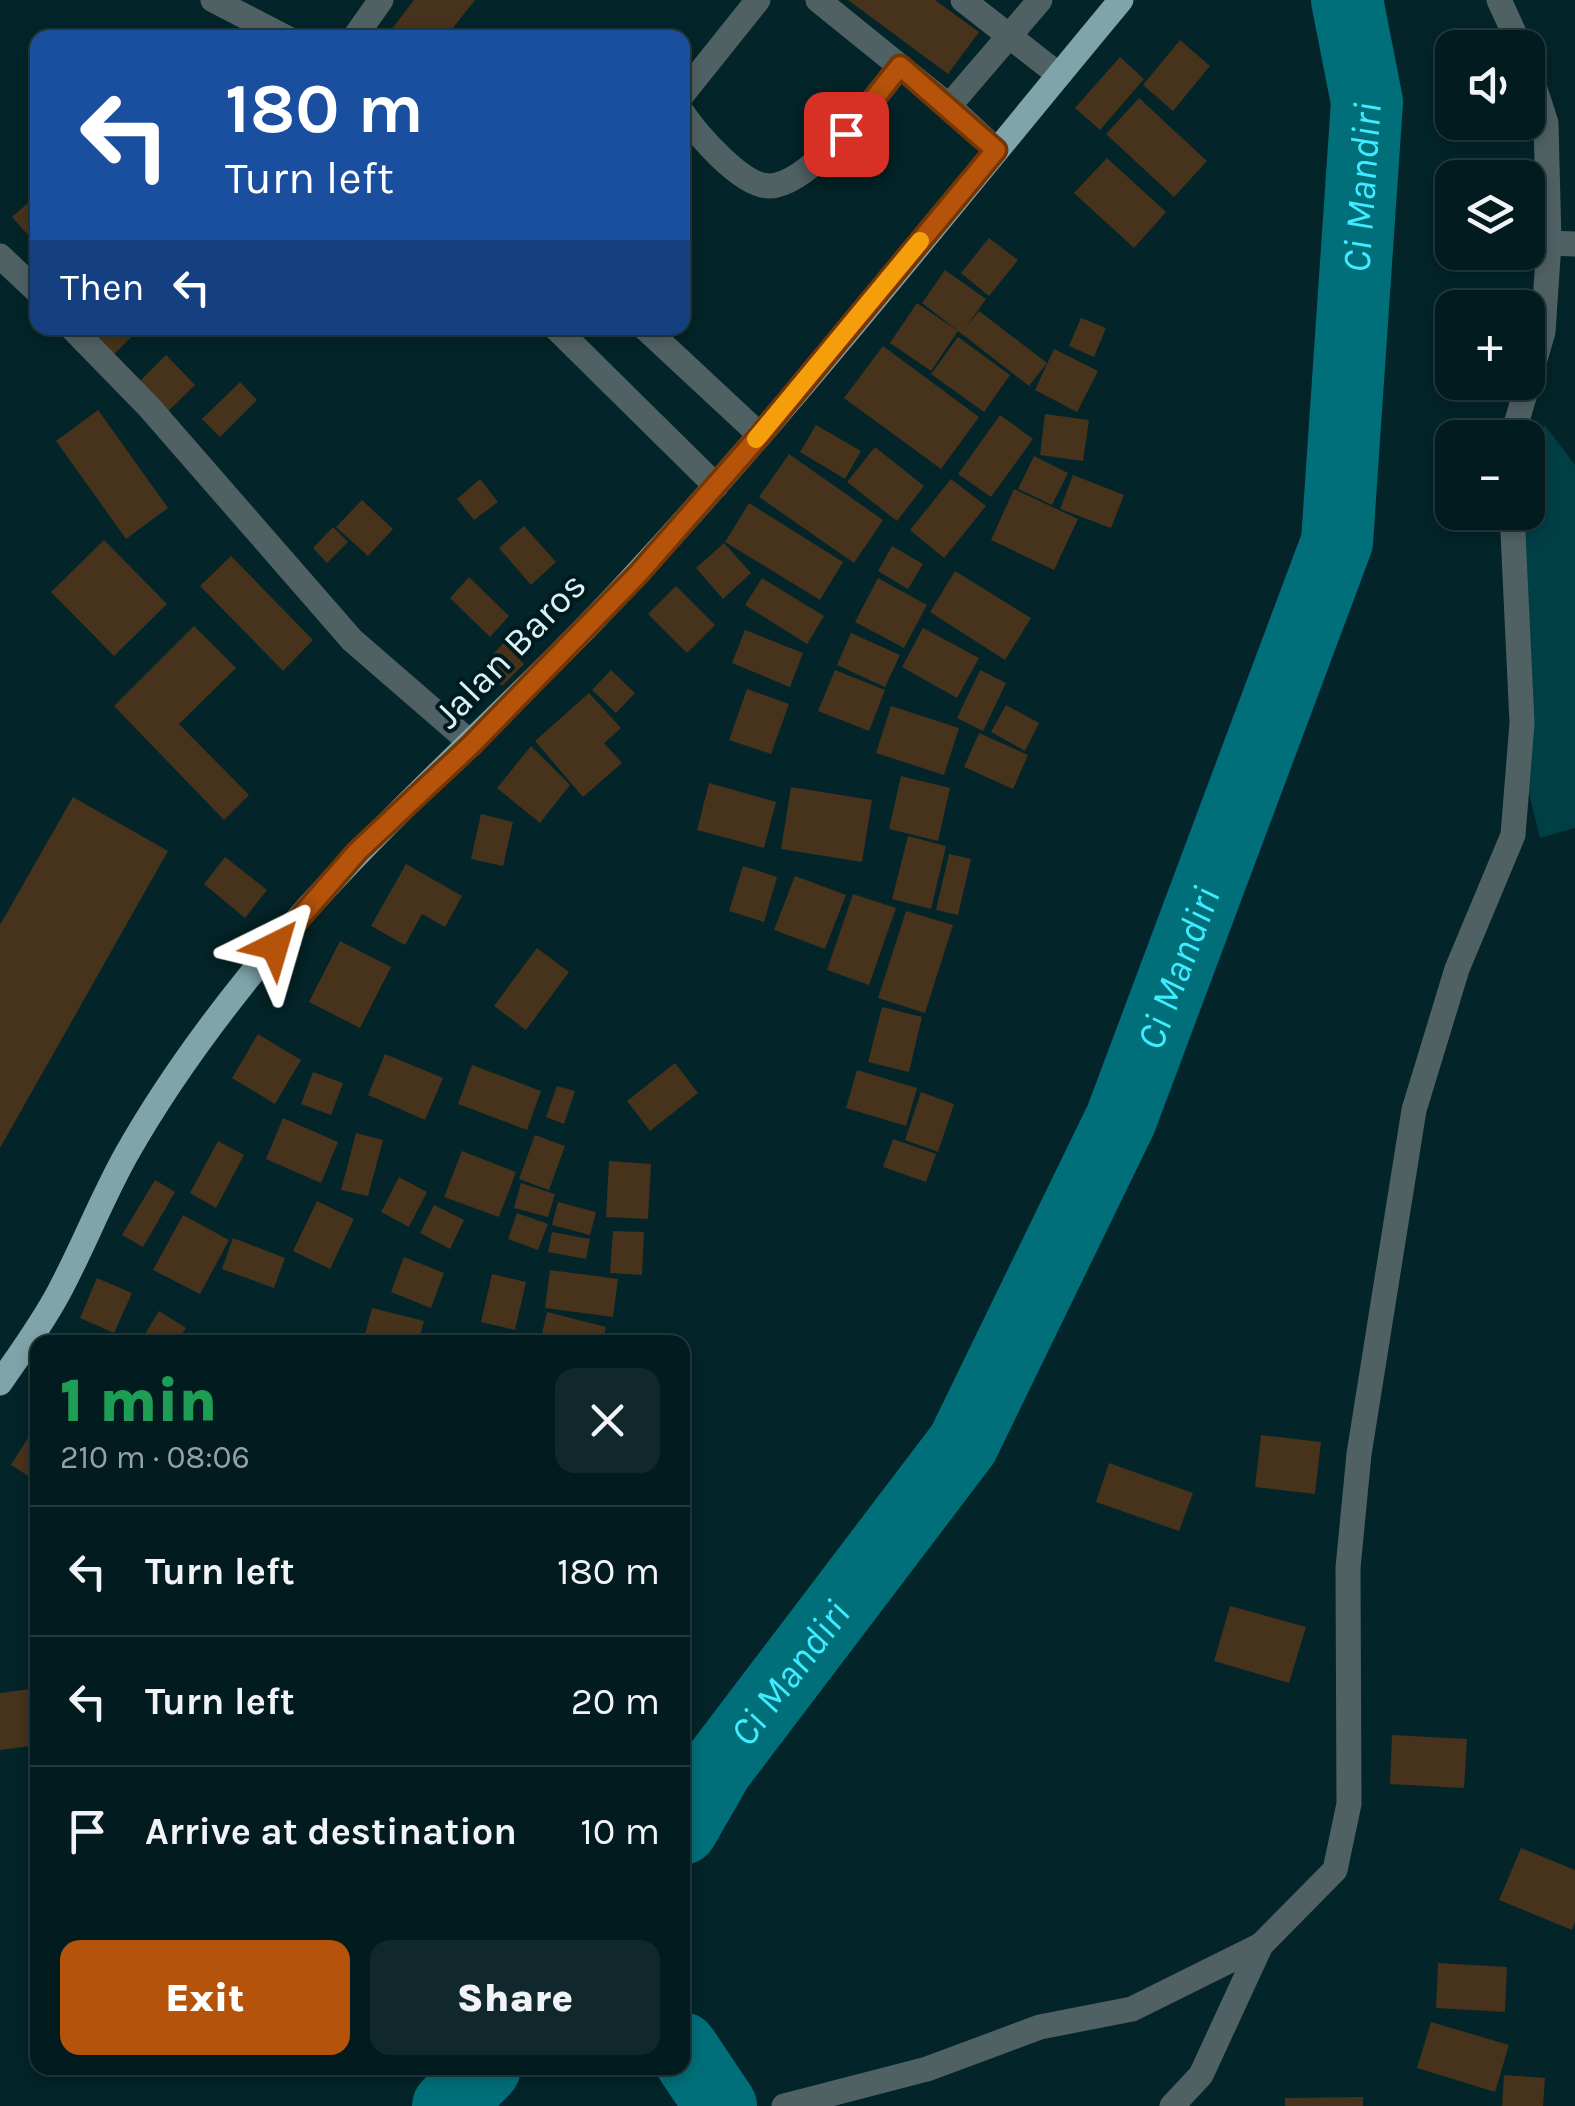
<!DOCTYPE html>
<meta charset="utf-8">
<style>
body{margin:0;font-family:Karla,sans-serif;background:#10282b;color:#f1f3f6;height:100vh;display:flex;flex-direction:column;font-size:38px;white-space:nowrap}
*{box-sizing:border-box;margin:0}
p{font-size:32px;color:#96a1a4}
.icon{flex:none;width:55px;height:55px;fill:none;stroke:currentColor;stroke-width:2;stroke-linecap:round;stroke-linejoin:round}
.map{position:relative;flex:1;overflow:hidden}
.panel{position:absolute;left:30px;top:1335px;width:660px;height:740px;display:flex;flex-direction:column;background:#021b1e;border-radius:20px;box-shadow:0 5px 15px #0003,0 0 0 2px #23393c}
.panel>*{flex:none}
.top-card{position:absolute;left:30px;top:30px;width:660px;height:305px;border-radius:20px;box-shadow:0 5px 15px #0003,0 0 0 2px #23393c;background:#1a4fa0;color:#fff;overflow:hidden}
.tools{position:absolute;left:1435px;top:30px;display:grid;gap:20px}
.tools a{display:grid;place-items:center;width:110px;height:110px;border-radius:20px;background:#021b1e;box-shadow:0 5px 15px #0003,0 0 0 2px #23393c;font-size:50px}
.pin{position:absolute;display:grid;place-items:center;width:85px;height:85px;color:#fff;margin:-42px;border-radius:20px;box-shadow:0 5px 15px #0006}
.me{position:absolute;width:110px;margin:-55px;rotate:40deg;stroke-linejoin:round;filter:drop-shadow(0 0 8px #0008)}
.turn{display:flex;align-items:center;gap:35px;height:210px;padding:0 30px;font-size:45px}
.turn .icon{width:130px;height:130px;stroke-width:2.5}
.turn b{display:block;font-size:70px;line-height:85px}
.then{display:flex;align-items:center;height:95px;padding:0 30px;background:#0003;gap:20px;font-size:38px}
.round{display:grid;place-items:center;flex:none;width:105px;height:105px;border-radius:20px;background:#10282b}
.overview{display:flex;align-items:center;justify-content:space-between;height:170px;padding:0 30px}
h1{font-size:60px;font-weight:800;line-height:75px;color:#1e9e55}
.button{display:flex;gap:20px;margin-top:auto;padding:20px 30px}
.button a{flex:1;height:115px;border-radius:20px;background:#b45309;color:#fff;font-size:40px;font-weight:800;line-height:115px;text-align:center}
.button a+a{background:#10282b;color:#f1f3f6}
ul{padding:0;list-style:none}
li{display:flex;align-items:center;gap:30px;height:130px;padding:0 30px;border-top:2px solid #23393c}
li div{flex:1}
li b{display:block;font-size:38px}
li em{font-style:normal}
.map>svg:first-child{display:block}
.green{fill:#003f46}
.lines{fill:none;stroke-linecap:round;stroke-linejoin:round}
.river{stroke:#006f7a;stroke-width:72}
.building{fill:#47321b}
.minor{stroke:#506164;stroke-width:25}
.major{stroke:#7fa4a9;stroke-width:25}
.route-casing{stroke:#753606;stroke-width:25}
.route{stroke:#b45309;stroke-width:18}
.slow{stroke:#f59e0b;stroke-width:18}
.labels{text-anchor:middle;dominant-baseline:central;stroke-width:8;stroke-linejoin:round;paint-order:stroke}
.street-label{font-size:38px;fill:#dbf1f4;stroke:#001b1f}
.water-label{font-size:40px;font-style:italic;fill:#3eebff;stroke:#001b1f}
</style>
<div class="map">
<svg width="1575" height="2106" viewBox="0 0 1575 2106">
<rect width="100%" height="100%" fill="#032428"/>
<!-- green -->
<polygon class="green" points="1544,424 1575,465 1575,828 1540,838 1524,773 1523,543"/>
<g class="lines">
<!-- river -->
<g class="river">
<path id="s1" d="M 682,1829 L 717,1768 L 963,1444 L 1121,1119 L 1337,542 L 1367,102 L 1347,0"/>
<polyline points="682,2048 721,2106"/>
<polyline points="448,2106 485,2068"/>
</g>
</g>
<!-- building -->
<g class="building">
<polygon points="414,0 475,0 445,38 385,38"/>
<polygon points="848,0 935,0 979,32 948,74"/>
<polygon points="1180,40 1210,66 1173,111 1143,85"/>
<polygon points="1120,57 1144,79 1100,130 1075,108"/>
<polygon points="1139,98 1207,161 1174,197 1106,134"/>
<polygon points="1107,158 1166,212 1134,248 1074,193"/>
<polygon points="38,194 38,246 12,217"/>
<polygon points="989,238 1018,260 989,296 961,273"/>
<polygon points="945,270 986,299 965,328 979,311 1047,363 1029,386 922,303"/>
<polygon points="917,303 958,331 931,371 890,343"/>
<polygon points="1081,318 1106,328 1094,357 1069,346"/>
<polygon points="89,328 141,328 114,354"/>
<polygon points="958,337 1010,375 984,412 931,374"/>
<polygon points="883,346 979,417 941,469 844,398"/>
<polygon points="1054,349 1098,371 1077,412 1035,390"/>
<polygon points="166,355 195,385 163,416 134,387"/>
<polygon points="240,382 257,400 220,437 202,419"/>
<polygon points="98,410 168,508 126,539 56,441"/>
<polygon points="1045,414 1089,420 1083,461 1040,455"/>
<polygon points="1000,415 1033,439 991,497 958,474"/>
<polygon points="816,425 861,451 845,479 800,452"/>
<polygon points="875,447 924,486 897,521 847,482"/>
<polygon points="789,454 883,520 854,563 759,497"/>
<polygon points="1034,456 1068,473 1052,505 1018,489"/>
<polygon points="1073,475 1124,495 1111,528 1060,509"/>
<polygon points="480,479 498,502 474,520 457,499"/>
<polygon points="951,479 986,506 944,558 910,530"/>
<polygon points="1014,489 1078,519 1054,570 991,540"/>
<polygon points="362,500 393,529 368,556 336,527"/>
<polygon points="749,503 843,562 820,600 725,542"/>
<polygon points="524,526 556,562 531,585 499,548"/>
<polygon points="333,527 348,542 327,563 313,548"/>
<polygon points="104,540 167,604 114,656 51,592"/>
<polygon points="724,543 751,573 723,599 696,568"/>
<polygon points="892,546 923,564 908,589 878,571"/>
<polygon points="231,556 313,640 283,671 200,586"/>
<polygon points="955,571 1031,618 1005,660 930,612"/>
<polygon points="469,577 509,616 490,637 450,598"/>
<polygon points="762,578 824,616 807,644 745,605"/>
<polygon points="878,578 927,605 904,648 855,622"/>
<polygon points="676,586 715,625 687,653 648,614"/>
<polygon points="194,626 236,668 179,724 249,795 224,820 114,706"/>
<polygon points="923,628 979,658 957,698 902,667"/>
<polygon points="745,630 803,653 790,687 732,663"/>
<polygon points="851,633 900,655 885,687 837,665"/>
<polygon points="504,643 524,664 502,686 482,665"/>
<polygon points="611,670 635,693 616,713 592,690"/>
<polygon points="835,670 885,690 869,731 818,711"/>
<polygon points="980,670 1006,683 983,731 957,718"/>
<polygon points="747,689 789,704 771,754 729,740"/>
<polygon points="589,693 621,728 604,743 622,763 583,797 535,741"/>
<polygon points="1006,705 1039,723 1025,751 991,732"/>
<polygon points="891,706 959,728 944,775 876,753"/>
<polygon points="979,733 1028,755 1013,789 964,767"/>
<polygon points="531,746 570,785 540,823 497,788"/>
<polygon points="901,776 950,788 938,841 889,829"/>
<polygon points="709,783 776,802 764,848 697,830"/>
<polygon points="791,787 872,800 862,862 781,849"/>
<polygon points="73,797 168,851 0,1148 0,925"/>
<polygon points="481,814 513,822 503,866 471,859"/>
<polygon points="908,836 946,846 931,909 892,899"/>
<polygon points="949,854 971,859 958,915 936,910"/>
<polygon points="225,857 267,890 245,918 204,884"/>
<polygon points="406,864 462,896 445,927 422,914 405,945 371,926"/>
<polygon points="743,866 777,877 764,922 729,911"/>
<polygon points="795,876 846,895 825,949 774,930"/>
<polygon points="853,894 896,908 869,985 827,970"/>
<polygon points="906,911 953,925 925,1013 878,998"/>
<polygon points="340,941 391,967 360,1028 309,1002"/>
<polygon points="537,948 569,972 526,1030 494,1006"/>
<polygon points="882,1007 922,1017 909,1072 868,1062"/>
<polygon points="258,1034 301,1060 275,1104 232,1078"/>
<polygon points="385,1054 443,1078 425,1120 368,1095"/>
<polygon points="675,1063 698,1093 650,1131 627,1101"/>
<polygon points="472,1065 541,1091 527,1130 458,1104"/>
<polygon points="857,1070 917,1088 906,1126 846,1108"/>
<polygon points="313,1072 343,1083 331,1115 301,1104"/>
<polygon points="557,1086 575,1091 564,1124 546,1117"/>
<polygon points="921,1092 954,1104 938,1152 905,1140"/>
<polygon points="283,1118 338,1142 321,1183 266,1159"/>
<polygon points="356,1133 383,1140 368,1196 341,1190"/>
<polygon points="535,1135 565,1146 549,1190 519,1179"/>
<polygon points="893,1139 936,1154 926,1182 883,1167"/>
<polygon points="218,1141 244,1155 216,1208 190,1193"/>
<polygon points="462,1151 516,1172 499,1217 444,1197"/>
<polygon points="609,1161 651,1164 648,1219 606,1217"/>
<polygon points="399,1177 427,1192 409,1227 381,1212"/>
<polygon points="155,1180 175,1192 143,1247 122,1235"/>
<polygon points="521,1183 555,1194 548,1217 514,1208"/>
<polygon points="317,1201 354,1219 330,1269 293,1251"/>
<polygon points="558,1202 596,1212 590,1235 552,1225"/>
<polygon points="434,1205 464,1220 450,1249 420,1233"/>
<polygon points="517,1213 548,1224 538,1250 508,1239"/>
<polygon points="183,1215 229,1240 200,1294 153,1270"/>
<polygon points="613,1231 644,1232 642,1275 610,1273"/>
<polygon points="552,1232 590,1239 586,1259 548,1252"/>
<polygon points="233,1238 285,1258 274,1288 222,1269"/>
<polygon points="404,1257 444,1273 431,1308 391,1292"/>
<polygon points="550,1270 618,1279 613,1317 545,1308"/>
<polygon points="492,1274 526,1282 515,1330 481,1322"/>
<polygon points="97,1278 132,1293 114,1333 80,1318"/>
<polygon points="372,1308 424,1321 418,1342 363,1342"/>
<polygon points="159,1311 186,1328 176,1342 159,1342 145,1334"/>
<polygon points="547,1312 606,1327 602,1342 540,1342"/>
<polygon points="38,1422 38,1482 11,1465"/>
<polygon points="1261,1435 1321,1442 1315,1494 1255,1487"/>
<polygon points="1109,1463 1193,1493 1179,1531 1096,1502"/>
<polygon points="1230,1606 1306,1627 1289,1683 1214,1661"/>
<polygon points="38,1688 38,1745 0,1750 0,1693"/>
<polygon points="1392,1735 1467,1739 1464,1788 1390,1784"/>
<polygon points="1521,1848 1575,1870 1575,1922 1572,1930 1499,1900"/>
<polygon points="1438,1963 1507,1967 1505,2012 1436,2008"/>
<polygon points="1431,2022 1509,2045 1495,2092 1417,2068"/>
<polygon points="1504,2075 1545,2078 1543,2106 1502,2106"/>
<polygon points="1363,2097 1363,2106 1285,2106 1285,2098"/>
</g>
<g class="lines">
<!-- minor -->
<g class="minor">
<polyline points="213,0 287,38"/>
<polyline points="818,0 949,106 996,150"/>
<polyline points="963,0 1059,75"/>
<polyline points="1499,0 1521,48"/>
<polyline points="354,38 381,0"/>
<polyline points="682,95 758,0"/>
<polyline points="949,106 1040,0"/>
<path d="M 682,112 C 697,134 742,187 770,186 C 812,184 875,97 900,66"/>
<polyline points="1549,243 1575,244"/>
<polyline points="0,256 38,292"/>
<polyline points="72,328 149,407 352,640 472,744"/>
<polyline points="556,328 716,486"/>
<polyline points="645,328 760,435"/>
<polyline points="1512,438 1543,332 1549,243 1546,123 1528,67"/>
<polyline points="784,2106 927,2069 1040,2027 1132,2009 1261,1945"/>
<polyline points="1172,2106 1201,2075 1261,1945 1335,1870 1349,1804 1348,1568 1359,1454 1414,1110 1457,969 1513,835 1522,723 1512,512"/>
</g>
<!-- major -->
<path class="major" d="M 0,1383 C 20,1354 42,1324 59,1292 C 83,1247 101,1200 126,1155 C 161,1093 203,1034 248,978 C 366,830 513,710 640,570 C 808,387 962,191 1121,0"/>
</g>
<g class="lines">
<defs>
<polyline id="route" points="275,946 357,852 472,744 638,574 760,435 996,150 900,66 846,134"/>
</defs>
<!-- route casing -->
<use href="#route" class="route-casing"/>
<!-- route -->
<use href="#route" class="route"/>
<!-- slow -->
<polyline class="slow" points="756,439 920,241"/>
</g>
<g class="labels">
<!-- street labels -->
<g class="street-label">
<text transform="translate(510 650) rotate(-46)">Jalan Baros</text>
</g>
<!-- water labels -->
<g class="water-label">
<text stroke="none"><textPath href="#s1" startOffset="1810">Ci Mandiri</textPath></text>
<text stroke="none"><textPath href="#s1" startOffset="1000">Ci Mandiri</textPath></text>
<text stroke="none"><textPath href="#s1" startOffset="190">Ci Mandiri</textPath></text>
</g>
</g>
</svg>
<div class="tools">
<a><svg class="icon" aria-label="sound" viewBox="0 0 24 24"><path d="M4 9h4l5-4v14l-5-4H4zM17 9q2 3 0 6"/></svg></a>
<a><svg class="icon" aria-label="layers" viewBox="0 0 24 24"><path d="M12 4l9 5-9 5-9-5zM3 14l9 5 9-5"/></svg></a>
<a>+</a>
<a>−</a>
</div>
<div class="pin" style="left:846px;top:134px;background:#d93025"><svg class="icon" aria-label="arrive" viewBox="0 0 24 24"><path d="M6 21V4h12l-3 4 3 4H6"/></svg></div>
<svg class="me" style="left:275px;top:946px" viewBox="-20 -20 40 40"><path d="M0-17L14 15 0 8-14 15z" fill="#b45309" stroke="#fff" stroke-width="4"/></svg>
<div class="top-card">
<div class="turn"><svg class="icon" aria-label="left" viewBox="0 0 24 24"><path d="M17 20v-9H6M10 6l-5 5 5 5"/></svg><div><b>180 m</b>Turn left</div></div>
<div class="then">Then<svg class="icon" aria-label="left" viewBox="0 0 24 24"><path d="M17 20v-9H6M10 6l-5 5 5 5"/></svg></div>
</div>
<section class="panel">
<div class="overview"><div><h1>1 min</h1><p>210 m · 08:06</p></div><a class="round"><svg class="icon" aria-label="close" viewBox="0 0 24 24"><path d="M6 6l12 12M18 6L6 18"/></svg></a></div>
<ul>
<li><svg class="icon" aria-label="left" viewBox="0 0 24 24"><path d="M17 20v-9H6M10 6l-5 5 5 5"/></svg><div><b>Turn left</b></div><em>180 m</em></li>
<li><svg class="icon" aria-label="left" viewBox="0 0 24 24"><path d="M17 20v-9H6M10 6l-5 5 5 5"/></svg><div><b>Turn left</b></div><em>20 m</em></li>
<li><svg class="icon" aria-label="arrive" viewBox="0 0 24 24"><path d="M6 21V4h12l-3 4 3 4H6"/></svg><div><b>Arrive at destination</b></div><em>10 m</em></li>
</ul>
<div class="button"><a>Exit</a><a>Share</a></div>
</section>
</div>
